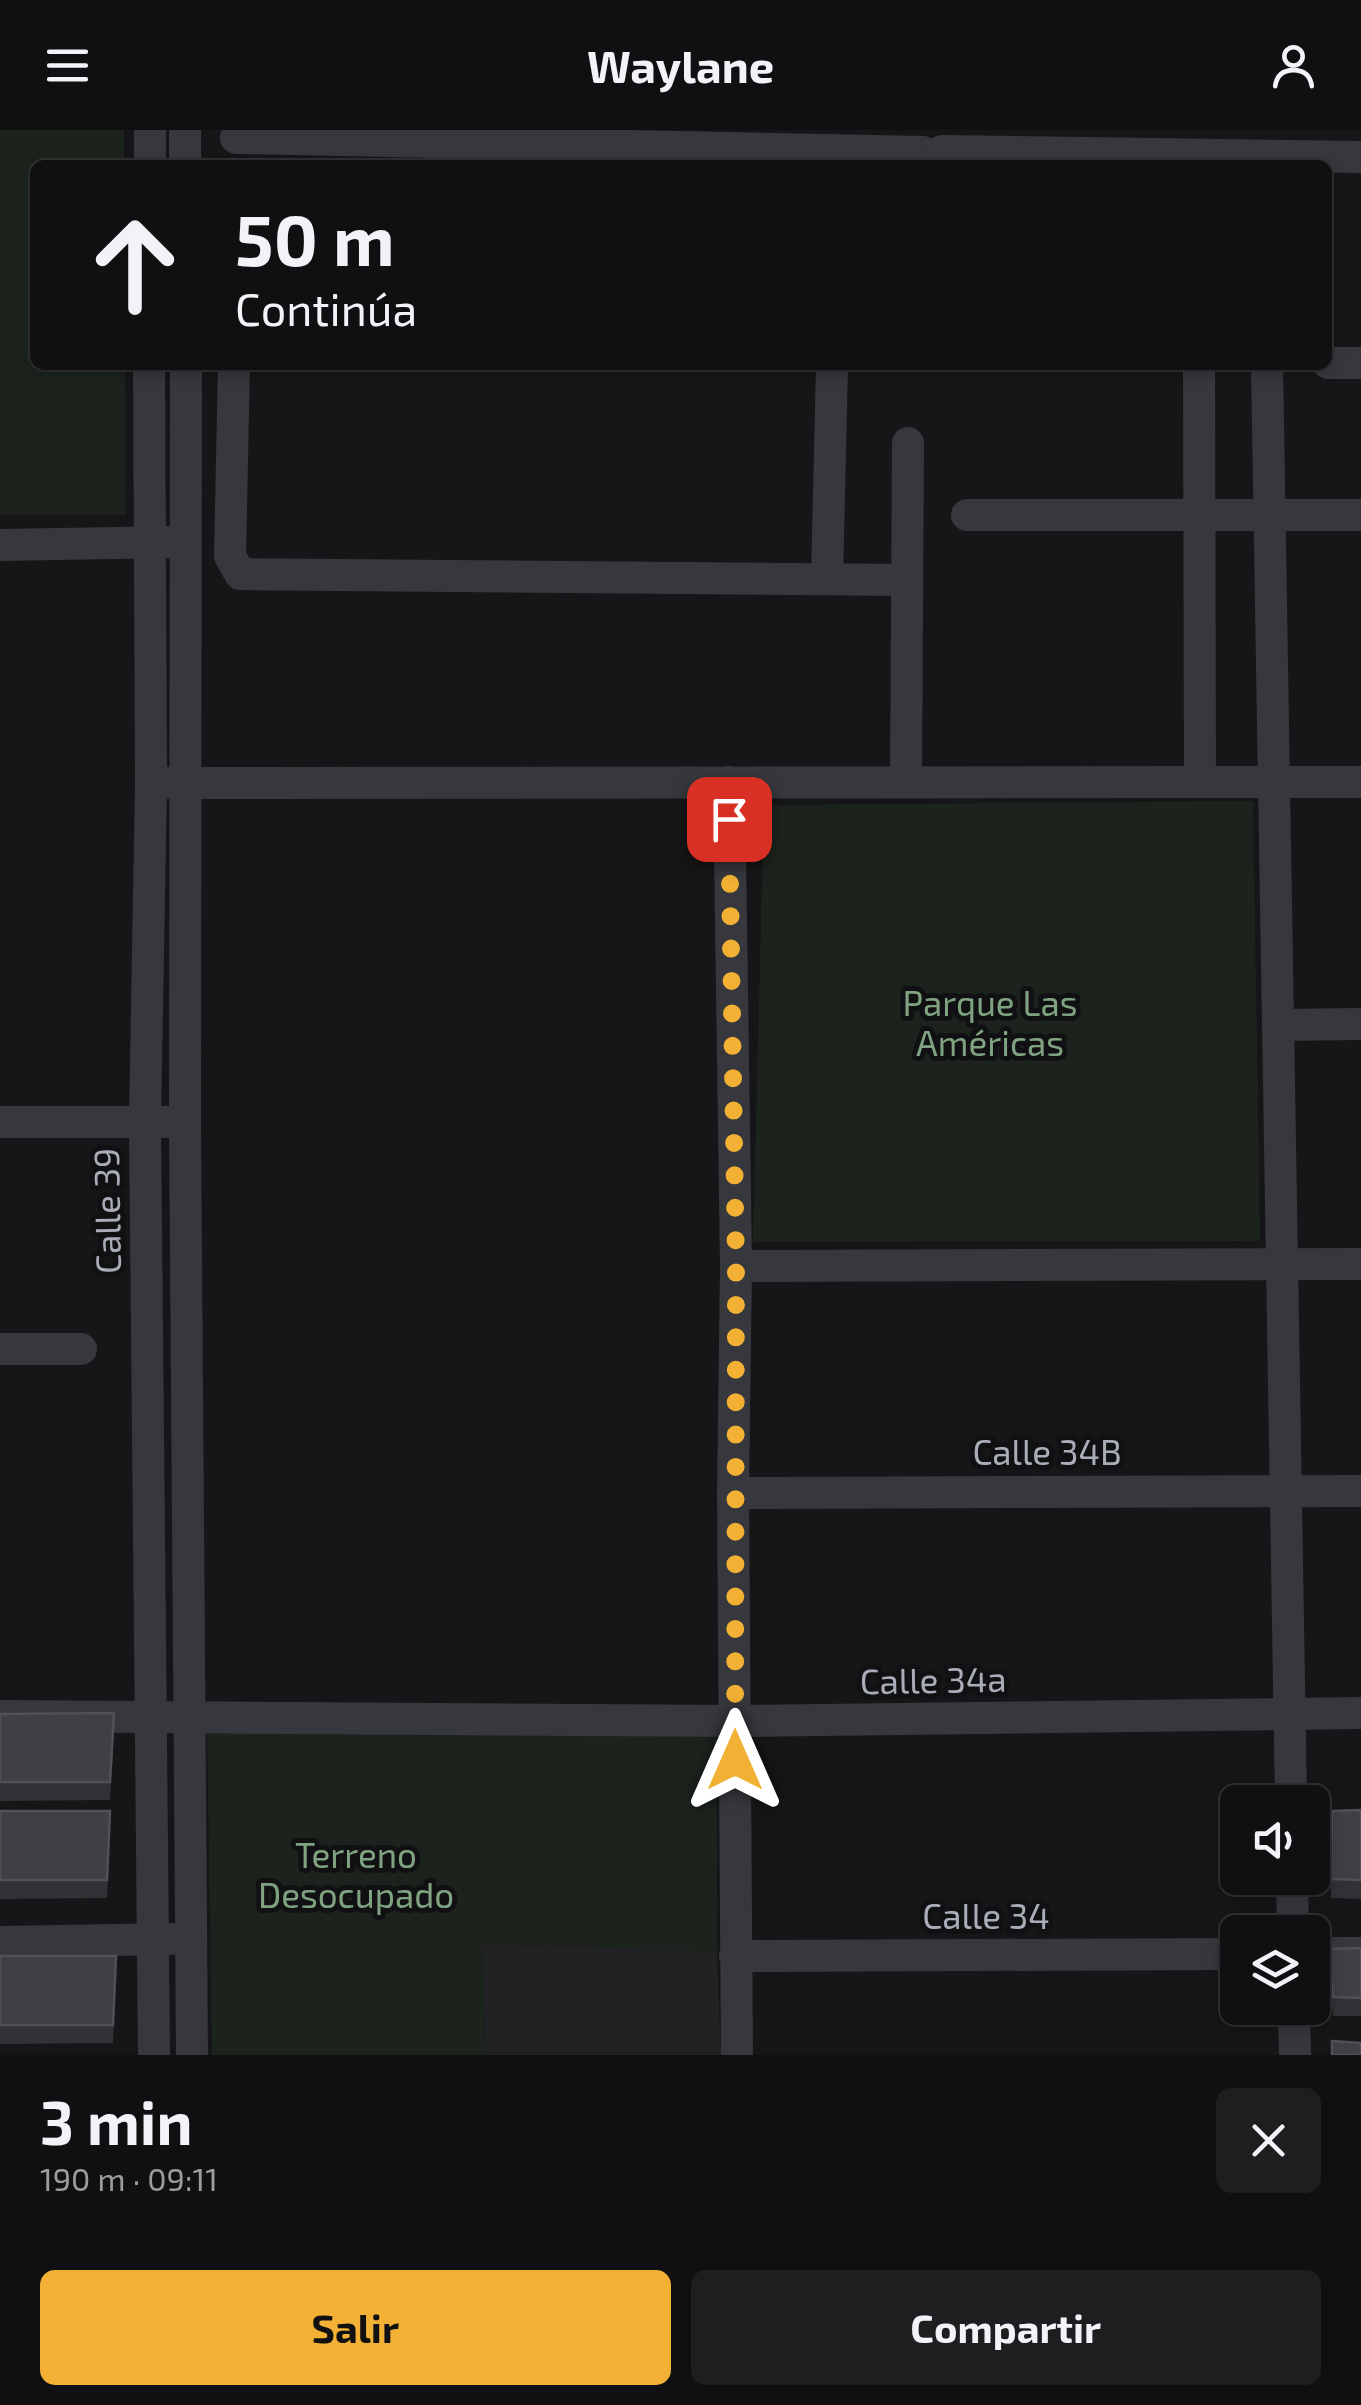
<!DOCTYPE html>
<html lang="es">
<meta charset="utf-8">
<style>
body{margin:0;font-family:"Exo 2",sans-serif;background:#1e1e20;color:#f1f3f6;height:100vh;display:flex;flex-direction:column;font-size:38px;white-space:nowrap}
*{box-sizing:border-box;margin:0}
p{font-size:32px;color:#9c9d9f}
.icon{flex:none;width:55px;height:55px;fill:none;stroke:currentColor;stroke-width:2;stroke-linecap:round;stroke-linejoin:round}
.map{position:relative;height:1925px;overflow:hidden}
.drawer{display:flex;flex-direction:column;background:#101012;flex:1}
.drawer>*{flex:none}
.hud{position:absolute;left:30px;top:30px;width:1302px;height:210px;border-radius:15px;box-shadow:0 5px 15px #0003,0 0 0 2px #303032;background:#101012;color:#f1f3f6;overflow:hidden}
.fabs{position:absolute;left:1220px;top:1655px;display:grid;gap:20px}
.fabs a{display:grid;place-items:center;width:110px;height:110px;border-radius:15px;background:#101012;box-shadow:0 5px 15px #0003,0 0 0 2px #303032;font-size:50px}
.pin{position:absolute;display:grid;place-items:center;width:85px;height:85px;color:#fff;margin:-42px;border-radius:20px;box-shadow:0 5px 15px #0006}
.me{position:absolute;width:110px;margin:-55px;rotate:0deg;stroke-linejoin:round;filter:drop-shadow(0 0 8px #0008)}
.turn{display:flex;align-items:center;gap:35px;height:210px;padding:0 40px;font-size:45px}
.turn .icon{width:130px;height:130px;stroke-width:2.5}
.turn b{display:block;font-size:70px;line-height:85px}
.round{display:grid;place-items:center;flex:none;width:105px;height:105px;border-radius:15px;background:#1e1e20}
.head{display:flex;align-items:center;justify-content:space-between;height:170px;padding:0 40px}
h1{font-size:60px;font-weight:700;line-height:75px}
.action{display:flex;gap:20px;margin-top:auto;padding:20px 40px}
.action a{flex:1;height:115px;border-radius:15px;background:#f2b134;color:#111;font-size:40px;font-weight:700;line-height:115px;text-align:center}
.action a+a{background:#1e1e20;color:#f1f3f6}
header{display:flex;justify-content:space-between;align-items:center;height:130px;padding:0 40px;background:#101012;font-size:45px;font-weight:700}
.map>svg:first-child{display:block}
.built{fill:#222225}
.green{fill:#1c231d}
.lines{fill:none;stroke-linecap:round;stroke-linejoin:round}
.street{stroke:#37383d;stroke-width:32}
.wall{fill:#323236}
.building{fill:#3f3f44;stroke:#4f5156;stroke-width:2.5}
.route{stroke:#f2b134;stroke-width:18;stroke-dasharray:0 32.4}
.labels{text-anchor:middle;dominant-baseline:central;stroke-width:10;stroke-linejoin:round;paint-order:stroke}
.park-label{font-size:35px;fill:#7fa381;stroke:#111113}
.street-label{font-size:35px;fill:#a8adb8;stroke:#111113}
</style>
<header><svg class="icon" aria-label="menu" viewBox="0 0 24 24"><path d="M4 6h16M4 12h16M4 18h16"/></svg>Waylane<svg class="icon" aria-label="person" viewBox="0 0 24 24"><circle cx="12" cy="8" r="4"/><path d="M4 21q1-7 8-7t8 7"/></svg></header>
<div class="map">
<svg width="1361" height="1925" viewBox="0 0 1361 1925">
<rect width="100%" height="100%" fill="#161618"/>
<!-- built -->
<polygon class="built" points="483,1814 717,1821 721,1925 485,1925"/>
<!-- green -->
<g class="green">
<polygon points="0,0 124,0 124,35 35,35 35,235 125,235 126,385 0,385"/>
<polygon points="1253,671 1260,1111 753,1112 764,675"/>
<polygon points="207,1598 717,1598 717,1821 483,1814 485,1925 212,1925"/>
</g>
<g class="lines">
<!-- street -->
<g class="street">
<polyline points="185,0 185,35"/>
<polyline points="236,8 923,22"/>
<polyline points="942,21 1361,27"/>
<polyline points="150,35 150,0"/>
<polyline points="1328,233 1361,233"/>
<polyline points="149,235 151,653 145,992 154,1925"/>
<polyline points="186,235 185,992 192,1925"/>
<polyline points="234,235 230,426 240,444 907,450"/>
<polyline points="1199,235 1200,652"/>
<polyline points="1267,235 1291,1672"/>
<polyline points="967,385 1361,385"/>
<polyline points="0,415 172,412"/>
<polyline points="827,449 832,235"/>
<polyline points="729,652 736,1136 733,1363 737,1925"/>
<polyline points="906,652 908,313"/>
<polyline points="166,653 1361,652"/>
<polyline points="1278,895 1361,894"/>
<polyline points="0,992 166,992"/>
<polyline points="736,1136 1361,1134"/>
<polyline points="0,1219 81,1219"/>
<polyline points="733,1363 1361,1361"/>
<polyline points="0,1586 735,1591 1361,1583"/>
<polyline points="1292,1748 1293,1802"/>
<polyline points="0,1812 171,1809"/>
<polyline points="1312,1823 1361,1823"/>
<polyline points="735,1826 1238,1824"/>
<polyline points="1294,1878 1295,1925"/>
</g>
</g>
<!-- wall -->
<g class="wall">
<polygon points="0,1584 114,1602 110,1670 0,1671"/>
<polygon points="1361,1680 1361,1769 1331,1768 1332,1681"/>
<polygon points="0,1681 110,1700 107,1768 0,1769"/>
<polygon points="1361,1818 1361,1886 1333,1886 1328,1837 1328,1819"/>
<polygon points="0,1826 116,1845 113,1913 0,1914"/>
</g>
<!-- building -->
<g class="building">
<polygon points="114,1583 110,1652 0,1652 0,1584"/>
<polygon points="1361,1680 1361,1750 1331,1749 1332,1681"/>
<polygon points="0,1681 110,1681 107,1750 0,1750"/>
<polygon points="1361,1818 1361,1868 1333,1867 1328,1819"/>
<polygon points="0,1826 116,1826 113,1895 0,1895"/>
<polygon points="1332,1911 1361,1913 1361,1925 1332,1925"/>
</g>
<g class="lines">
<!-- route -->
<polyline class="route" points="729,689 736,1136 735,1630"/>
</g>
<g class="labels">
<!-- park labels -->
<g class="park-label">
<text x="990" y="872">Parque Las<tspan x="990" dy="40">Américas</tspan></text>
<text x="356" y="1724">Terreno<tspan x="356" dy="40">Desocupado</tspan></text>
</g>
<!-- street labels -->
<g class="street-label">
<text transform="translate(106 1081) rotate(-91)">Calle 39</text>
<text x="1047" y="1321">Calle 34B</text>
<text transform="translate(933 1549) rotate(-1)">Calle 34a</text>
<text x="986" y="1785">Calle 34</text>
</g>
</g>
</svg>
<div class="fabs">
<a><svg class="icon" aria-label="sound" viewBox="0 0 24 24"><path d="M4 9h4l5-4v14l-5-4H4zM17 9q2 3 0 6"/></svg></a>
<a><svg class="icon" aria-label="layers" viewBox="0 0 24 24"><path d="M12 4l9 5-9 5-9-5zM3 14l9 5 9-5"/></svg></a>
</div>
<div class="pin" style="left:729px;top:689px;background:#d93025"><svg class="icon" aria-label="arrive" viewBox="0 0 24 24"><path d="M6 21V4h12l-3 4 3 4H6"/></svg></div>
<svg class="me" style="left:735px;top:1630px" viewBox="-20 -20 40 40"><path d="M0-17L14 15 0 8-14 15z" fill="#f2b134" stroke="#fff" stroke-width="4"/></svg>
<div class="hud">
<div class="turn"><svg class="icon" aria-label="ahead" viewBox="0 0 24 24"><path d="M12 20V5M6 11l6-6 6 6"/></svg><div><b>50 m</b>Continúa</div></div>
</div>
</div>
<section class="drawer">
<div class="head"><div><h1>3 min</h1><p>190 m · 09:11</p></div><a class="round"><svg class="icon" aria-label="close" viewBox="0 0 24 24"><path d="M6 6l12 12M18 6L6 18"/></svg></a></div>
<div class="action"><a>Salir</a><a>Compartir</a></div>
</section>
